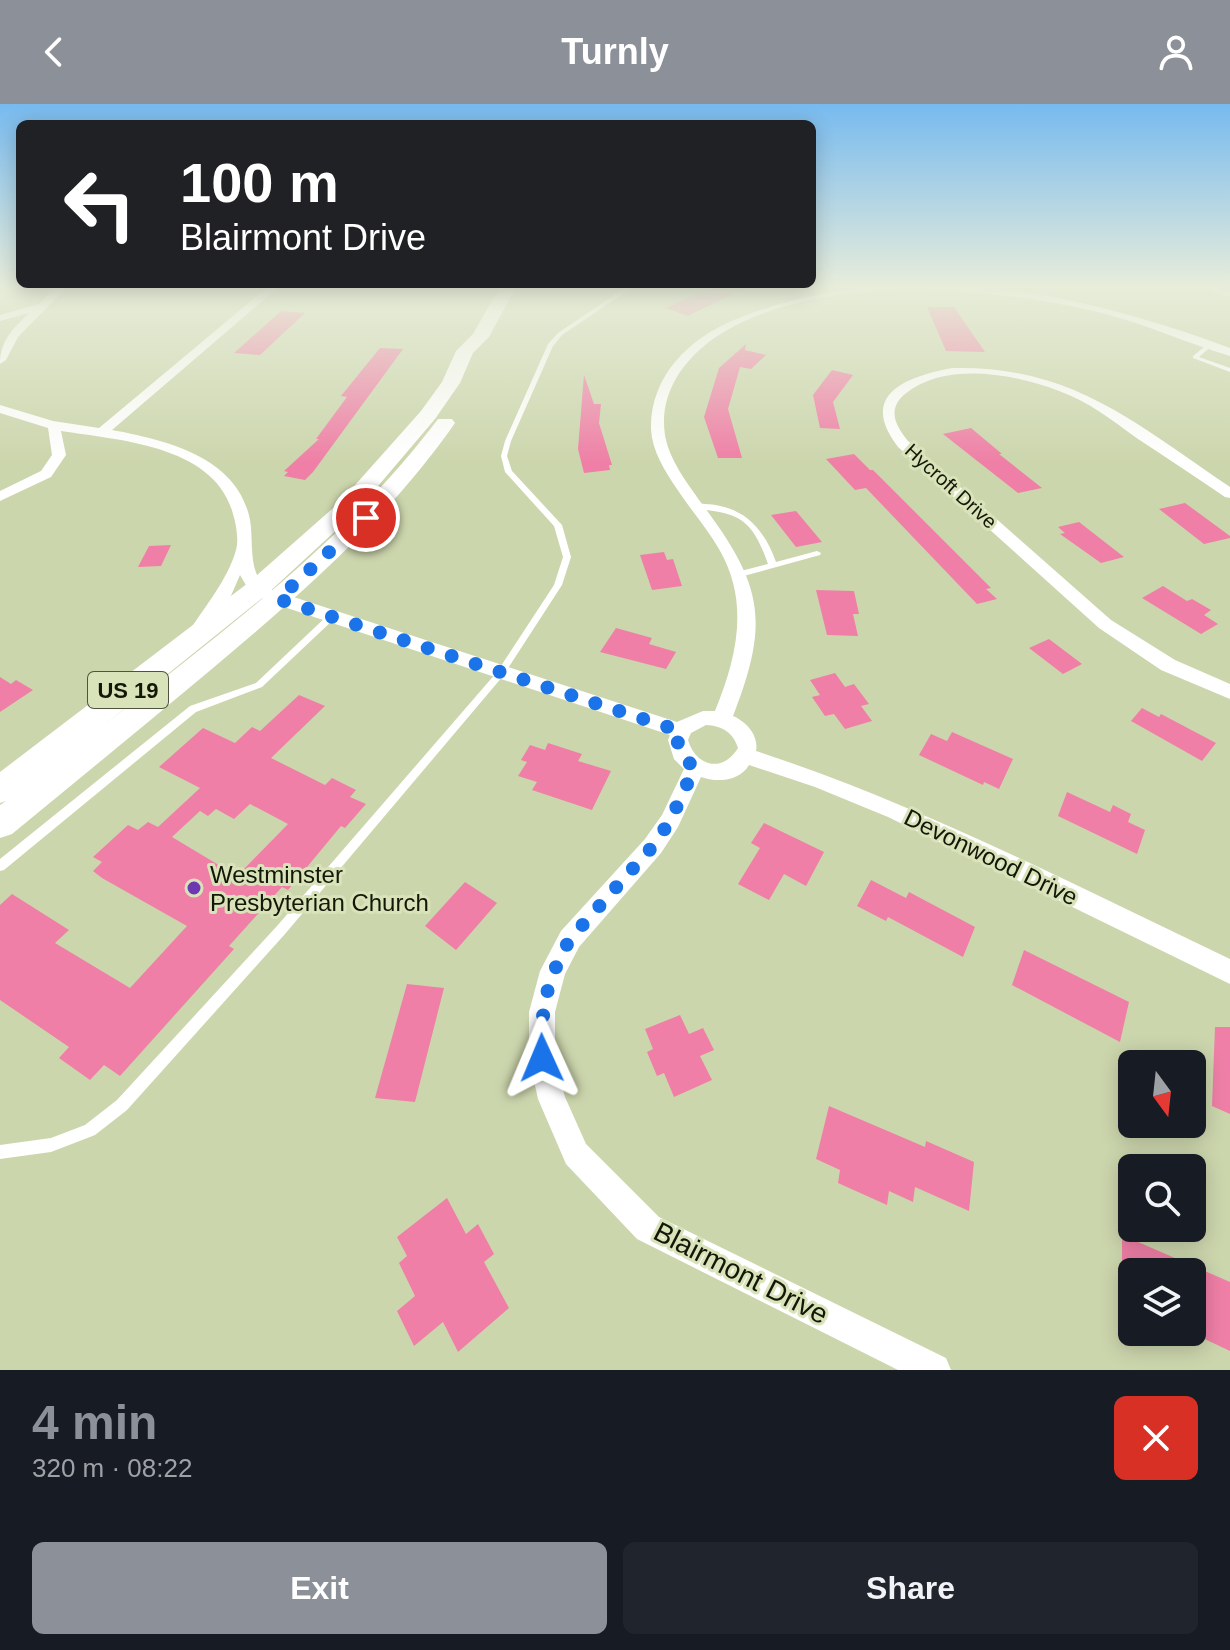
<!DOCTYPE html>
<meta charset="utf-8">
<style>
body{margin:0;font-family:Helvetica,sans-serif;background:#20242c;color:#f1f3f6;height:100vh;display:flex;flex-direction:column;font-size:30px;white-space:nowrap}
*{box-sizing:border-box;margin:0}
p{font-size:26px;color:#9ea1a6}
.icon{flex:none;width:44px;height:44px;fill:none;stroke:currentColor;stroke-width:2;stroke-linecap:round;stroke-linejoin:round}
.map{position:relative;height:1266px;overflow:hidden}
.details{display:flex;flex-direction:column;background:#171b24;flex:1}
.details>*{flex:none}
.guide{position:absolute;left:16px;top:16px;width:800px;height:168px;border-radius:12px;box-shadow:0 4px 20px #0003;background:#202124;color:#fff;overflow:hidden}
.needle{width:52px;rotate:165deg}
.fabs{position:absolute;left:1118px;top:946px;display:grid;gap:16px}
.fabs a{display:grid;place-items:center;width:88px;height:88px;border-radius:12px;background:#171b24;box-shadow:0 4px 20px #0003;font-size:40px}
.pin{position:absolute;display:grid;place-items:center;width:68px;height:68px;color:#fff;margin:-34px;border:4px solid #fff;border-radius:50%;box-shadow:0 2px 8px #0007}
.me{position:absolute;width:88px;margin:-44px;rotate:359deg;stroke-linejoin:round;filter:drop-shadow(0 0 6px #0008)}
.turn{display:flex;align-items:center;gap:28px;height:168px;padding:0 32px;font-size:36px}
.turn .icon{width:104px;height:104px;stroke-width:2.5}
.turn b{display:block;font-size:56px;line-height:68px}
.round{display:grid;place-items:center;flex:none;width:84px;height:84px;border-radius:12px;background:#20242c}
.overview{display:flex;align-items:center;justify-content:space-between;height:136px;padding:0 32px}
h1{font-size:48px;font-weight:700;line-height:60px;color:#8c9099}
.cta{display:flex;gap:16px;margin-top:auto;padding:16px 32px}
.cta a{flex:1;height:92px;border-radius:12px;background:#8c9099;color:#fff;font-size:32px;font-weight:700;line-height:92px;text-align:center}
.cta a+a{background:#20242c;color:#f1f3f6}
header{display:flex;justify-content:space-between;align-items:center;height:104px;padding:0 32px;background:#8c9099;color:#fff;font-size:36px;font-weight:700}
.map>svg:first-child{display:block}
.building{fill:#ef7fa6;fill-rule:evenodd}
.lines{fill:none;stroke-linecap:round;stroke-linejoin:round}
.service{fill:#fff;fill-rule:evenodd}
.minor{fill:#fff;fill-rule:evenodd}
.primary{fill:#fff;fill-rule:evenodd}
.route{stroke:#1a73e8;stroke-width:14;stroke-dasharray:0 25.2}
.poi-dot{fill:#6c39b0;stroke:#d9e3ba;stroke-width:3}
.labels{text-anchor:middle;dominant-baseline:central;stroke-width:6;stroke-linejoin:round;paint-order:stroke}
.far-street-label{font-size:20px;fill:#131708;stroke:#d9e3ba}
.shield{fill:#d9e3ba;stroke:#4e543d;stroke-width:2}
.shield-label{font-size:22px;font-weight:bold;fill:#131708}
.street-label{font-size:24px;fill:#131708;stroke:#d9e3ba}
.poi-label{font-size:24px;fill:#131708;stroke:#d9e3ba;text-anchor:start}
.near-street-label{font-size:28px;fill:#131708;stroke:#d9e3ba}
</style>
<header><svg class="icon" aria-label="back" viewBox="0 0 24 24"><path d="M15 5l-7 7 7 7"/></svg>Turnly<svg class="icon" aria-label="person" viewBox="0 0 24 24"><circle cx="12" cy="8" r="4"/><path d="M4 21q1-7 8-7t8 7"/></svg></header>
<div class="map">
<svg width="1230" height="1266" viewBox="0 0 1230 1266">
<rect width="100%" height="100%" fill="#ccd6ad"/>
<!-- building -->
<g class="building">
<polygon points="726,181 747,183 688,212 666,204 703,186"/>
<polygon points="927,203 954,203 985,248 946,247"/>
<polygon points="281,207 305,209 260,251 234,249"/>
<polygon points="746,240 745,246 766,251 751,265 740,263 728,305 742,354 718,354 704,313 719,264"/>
<polygon points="380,244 403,245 313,368 305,376 284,372 288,368 284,367 319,335 316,335 347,293 341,292"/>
<polygon points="832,266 853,271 833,298 840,325 820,324 813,291"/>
<polygon points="584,271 594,300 601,300 599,319 612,361 609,361 610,366 584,369 578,345"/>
<polygon points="971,324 1002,350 999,350 1042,384 1018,389 943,330"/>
<polygon points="854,350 870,366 873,366 991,484 986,485 997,495 977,500 866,384 855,386 826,355"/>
<polygon points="1185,399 1230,432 1230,434 1204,440 1159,405"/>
<polygon points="796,407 822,438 796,443 771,411"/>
<polygon points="1079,418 1124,453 1101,459 1060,430 1065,429 1058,423"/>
<polygon points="171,441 161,462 138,463 149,442"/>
<polygon points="664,448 667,456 673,455 682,482 652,486 640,451"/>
<polygon points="1163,482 1187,497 1192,495 1211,506 1204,511 1218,520 1201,530 1142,494"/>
<polygon points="816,486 854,487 859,510 853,510 858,532 827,531"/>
<polygon points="616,524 652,534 649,540 676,548 666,565 600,548"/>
<polygon points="1049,535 1082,560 1063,570 1029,544"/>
<polygon points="835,569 845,583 854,580 869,600 861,602 872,617 845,625 834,610 825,612 812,593 820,591 810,576"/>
<polygon points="0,573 11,580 16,576 33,586 0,608"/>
<path d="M 299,591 L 325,602 L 271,654 L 325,681 L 332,674 L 356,686 L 350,693 L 366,700 L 345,724 L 341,722 L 288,786 L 282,783 L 229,842 L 234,845 L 120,972 L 104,961 L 90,976 L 59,954 L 69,943 L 0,896 L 0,801 L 12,790 L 69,826 L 55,839 L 130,884 L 187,822 L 102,774 L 93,767 L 102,758 L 93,753 L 128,721 L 138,726 L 148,718 L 158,723 L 200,684 L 159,663 L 203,624 L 235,639 L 252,623 L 260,627 ZM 250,700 L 288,720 L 237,772 L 172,733 L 200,707 L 208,712 L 216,705 L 234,715 Z"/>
<polygon points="1142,604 1159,613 1161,610 1216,639 1202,657 1131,617"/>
<polygon points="952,628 1013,655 999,685 984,678 983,681 919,651 931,630 947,637"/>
<polygon points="548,639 582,650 578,657 611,667 592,706 532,686 537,678 518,672 527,658 521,656 530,641 545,646"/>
<polygon points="1067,688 1110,708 1113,701 1131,710 1128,718 1145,726 1137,750 1058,712"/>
<polygon points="764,719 824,748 806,782 784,770 769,796 738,780 760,744 751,739"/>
<polygon points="871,776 906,794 909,788 975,823 963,853 888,813 886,817 857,802"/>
<polygon points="465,778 497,799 456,846 425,822"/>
<polygon points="1024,846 1129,898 1120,938 1012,881"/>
<polygon points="407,880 444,884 415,998 375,994"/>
<polygon points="680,911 689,930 703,924 714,946 700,952 712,976 674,993 664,969 657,972 647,948 653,945 645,925"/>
<polygon points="1215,923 1230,923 1230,1010 1212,1002"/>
<polygon points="829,1002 925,1043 926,1037 974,1058 969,1107 915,1083 913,1098 889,1087 887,1101 838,1079 840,1066 816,1055"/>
<polygon points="447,1094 466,1130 478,1120 494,1150 484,1158 509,1204 458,1248 443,1218 414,1242 397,1207 415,1192 399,1159 407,1152 397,1133"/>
<polygon points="1122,1131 1230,1178 1230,1247 1192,1229 1192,1168 1122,1168"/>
</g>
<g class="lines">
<!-- service -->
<g class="service">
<polygon points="629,181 636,181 562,231 553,242 511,337 507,352 512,367 562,421 571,453 562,481 503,572 285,830 127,1006 95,1031 90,1033 51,1048 0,1055 0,1041 51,1034 85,1021 117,996 277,822 497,568 554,481 563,453 554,422 505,368 501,352 505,337 548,240 558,229"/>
<polygon points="1209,239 1214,240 1199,253 1230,264 1230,268 1193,254 1193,252"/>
<path d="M 692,400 C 737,398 761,417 776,458 L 817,447 L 821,449 L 820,451 L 740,473 L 737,472 L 737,468 L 768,460 C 751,412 739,410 692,404 Z"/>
<polygon points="331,510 334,511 335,513 334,515 262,583 196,608 4,766 0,767 0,755 190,602 256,579 328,511"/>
</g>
<!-- minor -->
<g class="minor">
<path d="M 58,181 L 69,181 L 18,233 L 6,256 L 0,260 C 0,236 13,225 29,209 L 0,217 L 0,211 L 39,200 Z"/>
<path d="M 270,181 L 281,181 L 112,326 C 166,336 238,353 250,416 C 254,438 247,472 269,485 L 677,618 L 703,607 L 715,607 C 737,553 750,498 719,445 C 707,424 690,405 677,385 C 665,367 652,347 651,325 C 650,273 688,235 734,216 C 894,150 1072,185 1230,244 L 1230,252 C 1189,240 1151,222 1109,211 C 997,182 808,165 709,238 C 680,260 659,293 665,331 C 669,356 688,380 702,400 C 763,481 770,517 733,612 C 747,618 759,632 756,647 C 921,701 1074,781 1230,855 L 1230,880 L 888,713 L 815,683 L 749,661 C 740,677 717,679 701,673 L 678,723 L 661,749 L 579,843 L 565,870 L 555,908 L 555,954 L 565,993 L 586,1040 L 659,1113 L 946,1254 L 951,1266 L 898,1266 L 637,1135 L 566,1060 L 538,995 L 529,954 L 529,908 L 540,867 L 561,827 L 645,735 L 662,711 L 684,665 L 674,655 L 668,636 L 670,631 L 272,499 L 250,488 L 240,471 L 230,494 L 205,530 L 193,530 L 190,526 C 206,501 228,475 236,446 C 239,436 236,420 233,410 C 215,341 118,336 61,327 L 66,351 L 51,373 L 0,397 L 0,387 L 41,367 L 52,351 L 48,324 L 0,309 L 0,301 L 53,317 L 99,324 ZM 706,621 C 722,622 733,628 738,644 C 723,669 696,663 688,636 L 691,629 Z"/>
<polygon points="1193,181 1210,181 1230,187 1230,193"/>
<path d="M 952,264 C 1072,261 1136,320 1230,383 L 1230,394 L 1225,393 C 1196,373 1167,354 1138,335 C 1113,317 1088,297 1059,287 C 1015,270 945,257 905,290 C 887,305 895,321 908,337 L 1111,516 L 1175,556 L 1230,580 L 1230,595 L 1161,566 L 1099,524 L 898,343 C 858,291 905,273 952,264 Z"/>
</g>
<!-- primary -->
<path class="primary" d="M 501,181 L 517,181 L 489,233 L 473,249 L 460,279 L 435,315 L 356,408 L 266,491 L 103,622 C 222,528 346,437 438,315 L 452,315 L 455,319 C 389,414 301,490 213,564 C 146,620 79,675 12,730 L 0,734 L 0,701 L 6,697 L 0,699 L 0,668 L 248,479 L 340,398 L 421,307 L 442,278 L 456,247 L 473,230 Z"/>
</g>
<!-- sky -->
<linearGradient id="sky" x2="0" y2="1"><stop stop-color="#77baef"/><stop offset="0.51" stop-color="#e8edda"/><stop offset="1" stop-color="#e8edda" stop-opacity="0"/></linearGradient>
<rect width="1230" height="358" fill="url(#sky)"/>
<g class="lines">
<!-- route -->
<path class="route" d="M 366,414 L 278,495 L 680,627 C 674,644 681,654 695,663 L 670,717 L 653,742 L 570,835 C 545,881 541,902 542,954"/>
</g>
<!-- markers -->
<circle class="poi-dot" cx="194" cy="784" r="8"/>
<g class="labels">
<!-- far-street labels -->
<g class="far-street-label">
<text transform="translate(951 382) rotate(42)">Hycroft Drive</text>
</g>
<!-- shield labels -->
<rect class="shield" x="88" y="568" width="80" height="36" rx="6"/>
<g class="shield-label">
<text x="128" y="586">US 19</text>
</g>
<!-- street labels -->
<g class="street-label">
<text transform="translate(991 753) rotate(26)">Devonwood Drive</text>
</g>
<!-- poi labels -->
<g class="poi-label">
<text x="210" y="770">Westminster<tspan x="210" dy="28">Presbyterian Church</tspan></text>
</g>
<!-- near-street labels -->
<g class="near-street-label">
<text transform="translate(741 1169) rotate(27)">Blairmont Drive</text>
</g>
</g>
</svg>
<div class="fabs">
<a><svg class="needle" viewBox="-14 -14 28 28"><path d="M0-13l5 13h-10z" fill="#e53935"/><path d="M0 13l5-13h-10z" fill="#9ea1a6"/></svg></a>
<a><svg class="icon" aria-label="search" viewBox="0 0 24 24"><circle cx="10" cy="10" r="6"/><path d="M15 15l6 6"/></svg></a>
<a><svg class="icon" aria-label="layers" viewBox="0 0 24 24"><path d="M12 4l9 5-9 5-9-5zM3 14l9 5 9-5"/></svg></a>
</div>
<div class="pin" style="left:366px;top:414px;background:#d93025"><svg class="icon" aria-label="arrive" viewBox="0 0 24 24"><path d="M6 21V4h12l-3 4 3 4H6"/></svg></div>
<svg class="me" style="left:542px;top:954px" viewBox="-20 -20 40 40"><path d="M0-17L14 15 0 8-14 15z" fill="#1a73e8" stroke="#fff" stroke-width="4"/></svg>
<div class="guide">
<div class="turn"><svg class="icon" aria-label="left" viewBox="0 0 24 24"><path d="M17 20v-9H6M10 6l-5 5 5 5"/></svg><div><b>100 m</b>Blairmont Drive</div></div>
</div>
</div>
<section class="details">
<div class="overview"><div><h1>4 min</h1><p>320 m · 08:22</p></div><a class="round" style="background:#d93025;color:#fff"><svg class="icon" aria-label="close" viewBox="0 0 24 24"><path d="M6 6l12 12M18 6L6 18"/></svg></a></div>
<div class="cta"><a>Exit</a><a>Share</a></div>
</section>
